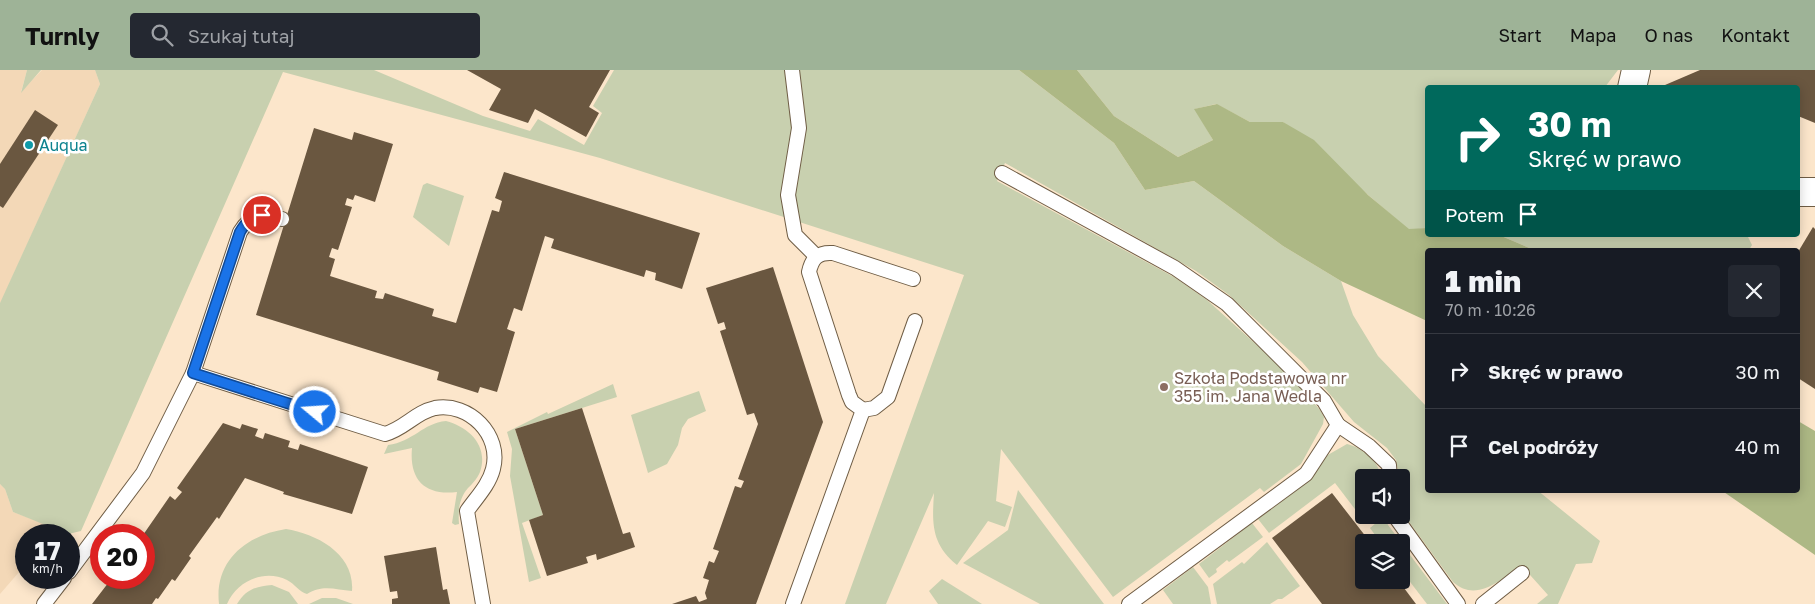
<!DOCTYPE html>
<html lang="pl">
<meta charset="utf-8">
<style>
body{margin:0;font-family:"Golos Text",sans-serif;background:#242831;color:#f1f3f6;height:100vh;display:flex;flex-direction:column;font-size:19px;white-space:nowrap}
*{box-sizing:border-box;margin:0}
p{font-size:16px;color:#9ea1a6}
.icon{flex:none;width:28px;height:28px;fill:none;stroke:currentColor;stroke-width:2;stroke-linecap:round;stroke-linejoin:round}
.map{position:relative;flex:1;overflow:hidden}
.panel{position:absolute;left:1425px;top:178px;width:375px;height:245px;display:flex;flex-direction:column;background:#171b24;border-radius:5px;box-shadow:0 2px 12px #0003}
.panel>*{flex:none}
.hud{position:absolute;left:1425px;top:15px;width:375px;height:152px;border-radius:5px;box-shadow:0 2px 12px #0003;background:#00695c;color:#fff;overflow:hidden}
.tools{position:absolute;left:1355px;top:399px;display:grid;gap:10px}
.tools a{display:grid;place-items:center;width:55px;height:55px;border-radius:5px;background:#171b24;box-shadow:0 2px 12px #0003;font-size:25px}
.speed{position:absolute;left:15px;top:454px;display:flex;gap:10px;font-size:25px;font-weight:700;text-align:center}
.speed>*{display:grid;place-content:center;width:65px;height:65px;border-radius:50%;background:#171b24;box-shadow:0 2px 12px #0003;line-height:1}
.speed small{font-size:12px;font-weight:400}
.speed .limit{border:8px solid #d22;background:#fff;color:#111}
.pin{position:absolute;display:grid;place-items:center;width:42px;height:42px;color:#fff;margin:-21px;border:2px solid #fff;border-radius:50%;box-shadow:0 1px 5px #0007}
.me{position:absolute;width:55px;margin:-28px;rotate:288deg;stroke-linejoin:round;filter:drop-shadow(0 0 4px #0008)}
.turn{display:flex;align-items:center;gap:18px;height:105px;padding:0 20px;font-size:22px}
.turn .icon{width:65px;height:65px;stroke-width:2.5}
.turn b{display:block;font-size:35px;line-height:42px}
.then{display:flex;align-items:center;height:48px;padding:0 20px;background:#0003;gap:10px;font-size:19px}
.round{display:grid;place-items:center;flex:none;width:52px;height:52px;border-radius:5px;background:#242831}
.overview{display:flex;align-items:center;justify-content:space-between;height:85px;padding:0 20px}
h1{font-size:30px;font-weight:800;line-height:38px}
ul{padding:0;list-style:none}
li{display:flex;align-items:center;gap:15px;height:75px;padding:0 20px;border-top:1px solid #363941}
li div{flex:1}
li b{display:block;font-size:19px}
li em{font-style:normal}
header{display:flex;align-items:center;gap:30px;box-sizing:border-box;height:70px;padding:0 25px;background:#9eb397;color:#111}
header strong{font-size:24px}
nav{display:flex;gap:28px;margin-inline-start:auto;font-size:18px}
.search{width:350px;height:45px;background:#242831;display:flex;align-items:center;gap:12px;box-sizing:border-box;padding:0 18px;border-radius:5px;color:#9ea1a6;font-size:19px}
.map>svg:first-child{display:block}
.built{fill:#f3d8b7}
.green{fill:#c8d0af}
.forest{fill:#adb885}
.building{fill:#6a5740}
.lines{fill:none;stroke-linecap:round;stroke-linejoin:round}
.service-casing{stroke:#6f5d45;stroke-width:16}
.minor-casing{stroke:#6f5d45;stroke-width:30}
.service{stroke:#fff;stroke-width:14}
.minor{stroke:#fff;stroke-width:28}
.route-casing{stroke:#114b97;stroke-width:12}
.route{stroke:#1a73e8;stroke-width:9}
.culture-dot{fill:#0f9aa8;stroke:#fff;stroke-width:2}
.education-dot{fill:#8d6e63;stroke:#fff;stroke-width:2}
.labels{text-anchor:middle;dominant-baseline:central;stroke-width:5;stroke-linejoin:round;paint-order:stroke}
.culture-label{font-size:16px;fill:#0d838f;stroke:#fff;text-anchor:start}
.education-label{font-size:16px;fill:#785e54;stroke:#fff;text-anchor:start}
</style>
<header>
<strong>Turnly</strong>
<div class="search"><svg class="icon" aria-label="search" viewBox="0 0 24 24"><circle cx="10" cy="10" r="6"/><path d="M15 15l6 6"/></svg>Szukaj tutaj</div>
<nav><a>Start</a><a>Mapa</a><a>O nas</a><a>Kontakt</a></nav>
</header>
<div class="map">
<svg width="1815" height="534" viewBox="0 0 1815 534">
<rect width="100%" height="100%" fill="#fce6cb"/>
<!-- built -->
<g class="built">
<polygon points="0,0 27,0 21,22 42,0 95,0 100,14 0,234"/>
<polygon points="0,414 5,419 13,442 56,458 51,465 26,465 26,494 0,524"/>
</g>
<!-- green -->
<g class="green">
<polygon points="27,0 41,0 21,23"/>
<path d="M 95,0 L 374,0 L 483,46 L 530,61 L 538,49 L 584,75 L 602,43 L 593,36 L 614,0 L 1019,0 L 1114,73 L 1145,120 L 1194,111 L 1283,176 L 1341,211 L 1353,245 L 1378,286 L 1427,337 L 1428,420 L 1537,420 L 1600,471 L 1592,493 L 1576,494 L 1558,534 L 1537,534 L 1548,525 L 1521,495 C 1501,510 1476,533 1453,512 L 1404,445 L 1401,433 L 1401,408 L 1399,407 L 1396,390 L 1387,378 L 1354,352 L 1302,292 L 1229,225 L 1196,201 L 1005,93 L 997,111 L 1174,207 L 1207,230 L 1290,305 L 1320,340 L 1324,347 L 1323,354 L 1301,394 L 1264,422 L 1260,418 L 1113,527 L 1001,379 L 996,431 L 1012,437 L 1005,457 L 988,451 L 957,495 C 931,474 932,453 934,423 L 886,534 L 845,534 L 964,205 L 600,88 L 283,2 L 81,461 L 68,464 L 13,442 L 5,419 L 0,414 L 0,233 L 100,14 Z"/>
<polygon points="1077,0 1618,0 1605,17 1428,18 1427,158 1409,160 1283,52 1250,52 1216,34 1195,39 1213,70 1178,87 1114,46"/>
<polygon points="427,113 464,126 449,176 413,147 423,115"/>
<polygon points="1499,165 1747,165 1752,175 1749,180 1534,180"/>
<polygon points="613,314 617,327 515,359 543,445 522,453 541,508 529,512 510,406 512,379 507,362 547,342 548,344"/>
<polygon points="699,321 706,341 688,349 682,358 678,375 667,394 648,403 631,345"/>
<path d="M 446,351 C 469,357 489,376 480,402 C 477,409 473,413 468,418 C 459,428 458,441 459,454 L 455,455 L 452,453 L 457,422 C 425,426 409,410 412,378 L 384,384 L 388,375 C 413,372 423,353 446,351 Z"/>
<path d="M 1347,374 C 1361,377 1380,392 1381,407 L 1364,408 L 1364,445 L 1361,447 L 1335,413 L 1269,463 L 1258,449 L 1309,411 L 1326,386 Z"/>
<polygon points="1018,420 1104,534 1040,534 963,493 1008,460"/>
<polygon points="1382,448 1386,449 1388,455 1401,472 1380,472 1370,458"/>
<polygon points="1252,453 1263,467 1229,492 1227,490 1216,499 1217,502 1209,508 1199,494"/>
<path d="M 286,459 C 317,464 355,484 352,521 C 336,520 323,514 307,524 C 299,522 295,514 287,510 C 264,499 237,511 227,534 L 219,534 C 214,490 247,465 286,459 Z"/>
<polygon points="1267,472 1300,516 1282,529 1278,529 1270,534 1217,534 1213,514 1242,492 1244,494"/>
<polygon points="1401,473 1447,534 1427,534 1401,500"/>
<polygon points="1193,497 1208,517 1211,534 1173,534 1163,520"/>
<polygon points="942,509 982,534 938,534 929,521"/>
<path d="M 272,515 L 289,522 L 298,534 L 237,534 C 245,520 256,516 272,515 Z"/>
<polygon points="322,528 336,528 353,534 309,534"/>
</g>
<!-- forest -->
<g class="forest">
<polygon points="1019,0 1077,0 1114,46 1178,87 1213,70 1194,39 1217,34 1250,52 1283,52 1314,70 1368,125 1409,159 1427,158 1428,165 1499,165 1534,180 1428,180 1427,251 1341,211 1283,176 1194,111 1145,120 1114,73"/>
<polygon points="1798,351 1815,361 1815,485 1721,420 1798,420"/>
</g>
<!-- building -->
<g class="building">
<polygon points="467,0 610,0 589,37 599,43 586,67 535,39 528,53 489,40 501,19"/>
<polygon points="1700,0 1815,0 1815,53 1798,46 1798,18 1658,18"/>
<polygon points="35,40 58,55 3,138 0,136 0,94"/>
<polygon points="314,58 352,70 354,62 393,74 375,132 355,125 353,130 347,128 345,135 352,137 338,180 332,178 329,187 335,189 330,206 377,221 375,228 383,229 385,223 434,239 432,246 456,253 492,140 499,142 502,131 495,128 504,102 700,163 682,219 655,210 656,203 646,200 644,207 551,178 554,169 545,166 522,241 514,238 507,259 515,262 497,322 480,317 478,323 437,310 439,302 256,245"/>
<polygon points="1813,157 1815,159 1815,319 1798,308 1798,182"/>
<polygon points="773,197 823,352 756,534 672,534 696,526 699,532 707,529 705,523 709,510 703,508 709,491 714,493 719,481 713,479 735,416 741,418 744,411 738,409 758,354 754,343 747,345 720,261 726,259 724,252 718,254 706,218"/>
<polygon points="582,338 623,464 630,462 635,477 597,490 596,484 586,487 588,493 547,506 529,450 543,445 515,359"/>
<polygon points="223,353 240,359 242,354 258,359 255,366 263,369 265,363 290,371 288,377 298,380 300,374 368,397 352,444 283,424 284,422 245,408 219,449 217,447 189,486 191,488 175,511 172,509 158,529 156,528 152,534 92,534 112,508 144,508 143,465 170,426 175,430 182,422 177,418"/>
<polygon points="1332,423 1370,472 1364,472 1364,510 1398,510 1416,534 1322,534 1272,468"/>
<polygon points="436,477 443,520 447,519 450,534 392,534 392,529 398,528 397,521 390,522 384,486"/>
</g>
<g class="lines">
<defs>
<g id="service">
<polyline points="792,0 799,58 788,125 795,165 816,186"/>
<polyline points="1002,103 1175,198 1227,234 1324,331 1338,355 1306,404 1129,534"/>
<path d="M 193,303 L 240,162 C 253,142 260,145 282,149"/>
<polyline points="863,340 874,338 888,327 915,251"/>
<polyline points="1338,355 1369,376 1389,395 1390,408"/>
<polyline points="1394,445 1458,534"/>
<path d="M 69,502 L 143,403 L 193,303 L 385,364 C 404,359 416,342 435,338 C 469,332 502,365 493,399 C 489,415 476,428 467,441 L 483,534"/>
<polyline points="44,534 64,508"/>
<path d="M 793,534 L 863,340 L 852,332 L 849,325 L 809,202 C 812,188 818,182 833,183 L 913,209"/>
<polyline points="1483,534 1522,503"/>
</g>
<g id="minor">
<polyline points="1632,18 1636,0"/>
<polyline points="1798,122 1815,122"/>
</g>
</defs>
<!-- service casing -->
<use href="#service" class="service-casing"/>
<!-- minor casing -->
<use href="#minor" class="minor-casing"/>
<!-- service -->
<use href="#service" class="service"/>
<!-- minor -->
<use href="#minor" class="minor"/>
</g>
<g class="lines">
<defs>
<path id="route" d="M 262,145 C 250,147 246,152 240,162 L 193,303 L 315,342"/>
</defs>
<!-- route casing -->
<use href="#route" class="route-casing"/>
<!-- route -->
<use href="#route" class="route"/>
</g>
<!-- markers -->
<circle class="culture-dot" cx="29" cy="75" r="5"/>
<circle class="education-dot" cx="1164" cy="317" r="5"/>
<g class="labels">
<!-- culture labels -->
<g class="culture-label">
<text x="39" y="75">Auqua</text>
</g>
<!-- education labels -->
<g class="education-label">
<text x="1174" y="308">Szkoła Podstawowa nr<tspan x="1174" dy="18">355 im. Jana Wedla</tspan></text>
</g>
</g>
</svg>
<div class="tools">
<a><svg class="icon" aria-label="sound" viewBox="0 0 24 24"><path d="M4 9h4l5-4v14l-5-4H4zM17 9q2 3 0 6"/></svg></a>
<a><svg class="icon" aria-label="layers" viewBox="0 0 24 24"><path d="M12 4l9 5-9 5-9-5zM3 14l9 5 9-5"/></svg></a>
</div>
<div class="speed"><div>17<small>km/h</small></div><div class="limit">20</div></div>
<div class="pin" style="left:262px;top:145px;background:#d93025"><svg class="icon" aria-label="arrive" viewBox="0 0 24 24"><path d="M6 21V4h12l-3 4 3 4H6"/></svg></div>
<svg class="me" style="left:315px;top:342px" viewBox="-20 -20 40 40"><circle r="17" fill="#1a73e8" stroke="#fff" stroke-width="3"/><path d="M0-11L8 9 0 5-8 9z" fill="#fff"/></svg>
<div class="hud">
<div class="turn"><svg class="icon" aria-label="right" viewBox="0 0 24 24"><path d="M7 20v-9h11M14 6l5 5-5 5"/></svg><div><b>30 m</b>Skręć w prawo</div></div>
<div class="then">Potem<svg class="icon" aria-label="arrive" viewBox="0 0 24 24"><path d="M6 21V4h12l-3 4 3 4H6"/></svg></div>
</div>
<section class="panel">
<div class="overview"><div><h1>1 min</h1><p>70 m · 10:26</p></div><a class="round"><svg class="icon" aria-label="close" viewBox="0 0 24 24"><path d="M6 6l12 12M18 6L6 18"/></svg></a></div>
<ul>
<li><svg class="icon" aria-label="right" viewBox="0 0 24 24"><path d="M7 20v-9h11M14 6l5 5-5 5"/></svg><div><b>Skręć w prawo</b></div><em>30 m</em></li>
<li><svg class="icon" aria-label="arrive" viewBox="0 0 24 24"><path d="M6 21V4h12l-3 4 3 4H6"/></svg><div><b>Cel podróży</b></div><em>40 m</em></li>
</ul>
</section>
</div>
